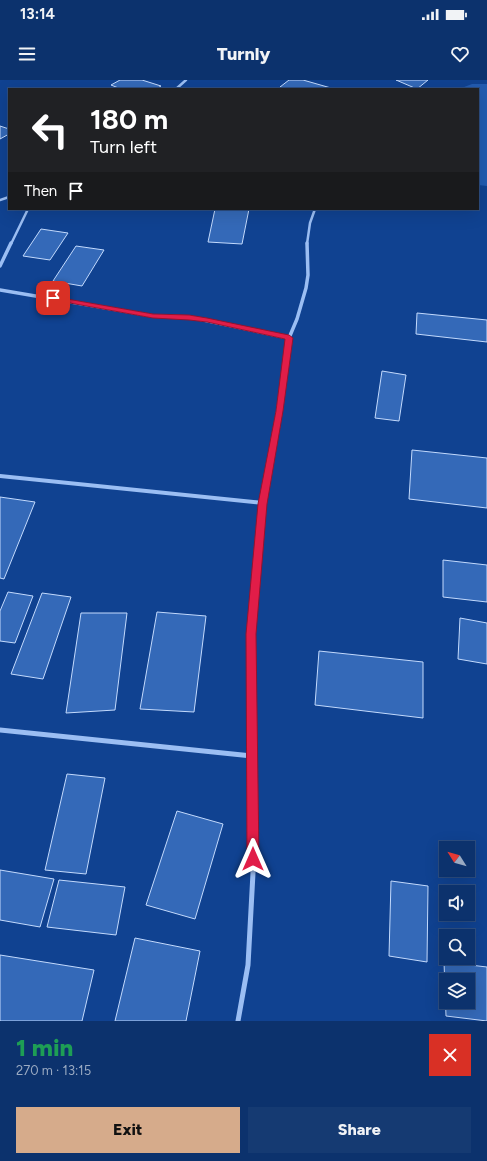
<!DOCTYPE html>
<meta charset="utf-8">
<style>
body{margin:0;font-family:Figtree,sans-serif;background:#153a72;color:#f1f3f6;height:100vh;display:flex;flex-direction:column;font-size:15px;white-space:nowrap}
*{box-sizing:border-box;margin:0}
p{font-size:13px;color:#9aaac2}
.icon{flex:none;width:22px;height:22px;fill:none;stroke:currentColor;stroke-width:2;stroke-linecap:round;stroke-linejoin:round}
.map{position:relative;height:941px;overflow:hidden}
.drawer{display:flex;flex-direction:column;background:#0c326d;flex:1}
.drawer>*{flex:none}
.hud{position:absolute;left:8px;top:8px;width:471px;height:122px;border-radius:0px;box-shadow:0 4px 16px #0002,0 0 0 1px #2c4d80;background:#202124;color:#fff;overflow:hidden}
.needle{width:26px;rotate:307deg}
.buttons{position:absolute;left:439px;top:761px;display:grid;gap:8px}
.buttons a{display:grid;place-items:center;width:36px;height:36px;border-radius:0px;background:#0c326d;box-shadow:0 4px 16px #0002,0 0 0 1px #2c4d80;font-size:20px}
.pin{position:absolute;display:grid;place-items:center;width:34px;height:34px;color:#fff;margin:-17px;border-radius:8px;box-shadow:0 2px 6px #0006}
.me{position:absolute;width:44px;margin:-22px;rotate:0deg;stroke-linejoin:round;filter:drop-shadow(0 0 3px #0008)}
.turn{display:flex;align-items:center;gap:14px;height:84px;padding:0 16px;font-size:18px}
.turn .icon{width:52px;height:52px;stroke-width:2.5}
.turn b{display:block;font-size:28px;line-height:34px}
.then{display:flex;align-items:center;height:38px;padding:0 16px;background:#0003;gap:8px;font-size:15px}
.round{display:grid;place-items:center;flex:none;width:42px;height:42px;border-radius:0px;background:#153a72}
.overview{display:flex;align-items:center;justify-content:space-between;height:68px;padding:0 16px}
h1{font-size:24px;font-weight:800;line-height:30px;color:#1e9e55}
.primary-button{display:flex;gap:8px;margin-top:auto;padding:8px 16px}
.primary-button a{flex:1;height:46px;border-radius:0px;background:#d6ab8b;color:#111;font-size:16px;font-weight:800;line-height:46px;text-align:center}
.primary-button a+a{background:#153a72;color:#f1f3f6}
.status{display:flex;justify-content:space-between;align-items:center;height:28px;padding:0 20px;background:#0c326d;direction:ltr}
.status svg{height:11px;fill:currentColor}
header{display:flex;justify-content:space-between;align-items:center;height:52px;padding:0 16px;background:#0c326d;font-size:18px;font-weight:800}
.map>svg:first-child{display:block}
.green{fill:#225bb0}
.building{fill:#3469b8;stroke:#c3dafd;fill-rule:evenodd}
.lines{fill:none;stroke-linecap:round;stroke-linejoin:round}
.street-far3{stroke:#9bbef3;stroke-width:2.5}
.street-far2{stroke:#9bbef3;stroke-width:3.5}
.street-far1{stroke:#9bbef3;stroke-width:4}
.street{stroke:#9bbef3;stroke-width:5}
.route{fill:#e11d48;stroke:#92132f}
</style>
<div class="status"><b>13:14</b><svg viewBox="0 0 49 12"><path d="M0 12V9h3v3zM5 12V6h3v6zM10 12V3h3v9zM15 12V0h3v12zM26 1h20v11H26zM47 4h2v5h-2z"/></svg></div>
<header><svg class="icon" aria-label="menu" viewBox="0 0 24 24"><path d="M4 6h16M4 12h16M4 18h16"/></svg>Turnly<svg class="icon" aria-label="heart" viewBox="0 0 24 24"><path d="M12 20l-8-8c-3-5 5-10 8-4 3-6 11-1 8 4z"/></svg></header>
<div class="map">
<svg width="487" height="941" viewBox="0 0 487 941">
<rect width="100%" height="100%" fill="#104291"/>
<!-- green -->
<polygon class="green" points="472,4 487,4 487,106 478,105 478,9 459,9"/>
<!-- building -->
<g class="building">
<polygon points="120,0 142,0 161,6 156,9 121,9 111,5"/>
<polygon points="289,0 303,0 331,8 288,9 280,7"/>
<polygon points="396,0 428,0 417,9"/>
<polygon points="0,46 9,49 9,54 0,59"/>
<polygon points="215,129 249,129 242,164 208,162"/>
<polygon points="41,149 68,153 50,180 23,176"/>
<polygon points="76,166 104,170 82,206 53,201"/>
<polygon points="417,233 487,240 487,262 416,254"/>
<polygon points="382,291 406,295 399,341 375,338"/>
<polygon points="412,370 487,378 487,428 409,419"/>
<polygon points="0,417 35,422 4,499 0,498"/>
<polygon points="443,480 487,485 487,522 443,517"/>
<polygon points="8,512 33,516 15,563 0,561 0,531"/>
<polygon points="42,513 71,517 43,599 11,594"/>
<polygon points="157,532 206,536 194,632 140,629"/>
<polygon points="81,533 127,533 115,630 66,633"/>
<polygon points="460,538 487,543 487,584 458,579"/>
<polygon points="319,571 423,582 423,638 315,625"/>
<polygon points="67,694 105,698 86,794 45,790"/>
<polygon points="177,731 223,744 195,839 146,825"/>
<polygon points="0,790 54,799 40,847 0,840"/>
<polygon points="59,800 125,807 116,855 47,847"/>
<polygon points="391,801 428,806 427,882 389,876"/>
<polygon points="135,858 200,871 186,941 115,941"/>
<polygon points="0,875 94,890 82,941 0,941"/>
<path d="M 444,882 L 487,887 L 487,941 L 446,936 ZM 446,900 L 468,900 L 468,922 L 446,922 Z"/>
</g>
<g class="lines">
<!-- street-far3 -->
<g class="street-far3">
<polyline points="176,9 186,0"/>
<polyline points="0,120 9,117"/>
<polyline points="11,164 28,129"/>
<polyline points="307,164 310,143 315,129"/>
</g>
<!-- street-far2 -->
<g class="street-far2">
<polyline points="0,186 11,163"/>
<polyline points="0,210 153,236 189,237 289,258"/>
<polyline points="272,369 289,258 297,239 306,208 308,195 307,163"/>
</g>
<!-- street-far1 -->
<g class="street-far1">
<polyline points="0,396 263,423"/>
<polyline points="252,624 251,554 263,423 273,368"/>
</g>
<!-- street -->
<g class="street">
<polyline points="0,650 252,676"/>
<polyline points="238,941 248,885 253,793 252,623"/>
</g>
</g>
<!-- route -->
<polygon class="route" points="50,216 153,234 189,235 207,238 289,255 293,258 283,331 267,424 256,554 259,779 257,783 253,785 249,783 247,779 246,554 258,424 276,331 285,259 207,242 189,240 153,238 53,220 49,218"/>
</svg>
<div class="buttons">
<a><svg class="needle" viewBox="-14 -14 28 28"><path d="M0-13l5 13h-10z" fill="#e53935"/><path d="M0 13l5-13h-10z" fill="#9aaac2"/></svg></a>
<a><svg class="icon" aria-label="sound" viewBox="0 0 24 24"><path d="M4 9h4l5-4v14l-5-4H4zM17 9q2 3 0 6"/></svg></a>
<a><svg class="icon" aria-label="search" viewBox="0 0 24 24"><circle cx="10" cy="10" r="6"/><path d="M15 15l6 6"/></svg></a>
<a><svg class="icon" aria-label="layers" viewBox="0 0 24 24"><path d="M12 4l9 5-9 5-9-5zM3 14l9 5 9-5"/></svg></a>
</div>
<div class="pin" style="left:53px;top:218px;background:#d93025"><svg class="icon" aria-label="arrive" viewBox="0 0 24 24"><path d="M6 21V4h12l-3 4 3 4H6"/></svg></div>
<svg class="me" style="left:253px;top:779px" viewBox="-20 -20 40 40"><path d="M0-17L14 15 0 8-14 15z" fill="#e11d48" stroke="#fff" stroke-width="4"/></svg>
<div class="hud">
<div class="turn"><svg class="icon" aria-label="left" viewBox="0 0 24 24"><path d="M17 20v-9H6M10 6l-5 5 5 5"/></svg><div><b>180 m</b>Turn left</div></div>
<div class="then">Then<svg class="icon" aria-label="arrive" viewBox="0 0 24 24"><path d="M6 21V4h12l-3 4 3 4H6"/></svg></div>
</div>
</div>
<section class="drawer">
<div class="overview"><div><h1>1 min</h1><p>270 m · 13:15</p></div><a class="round" style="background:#d93025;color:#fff"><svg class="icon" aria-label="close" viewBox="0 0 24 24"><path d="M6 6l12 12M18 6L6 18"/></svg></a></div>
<div class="primary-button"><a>Exit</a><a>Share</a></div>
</section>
